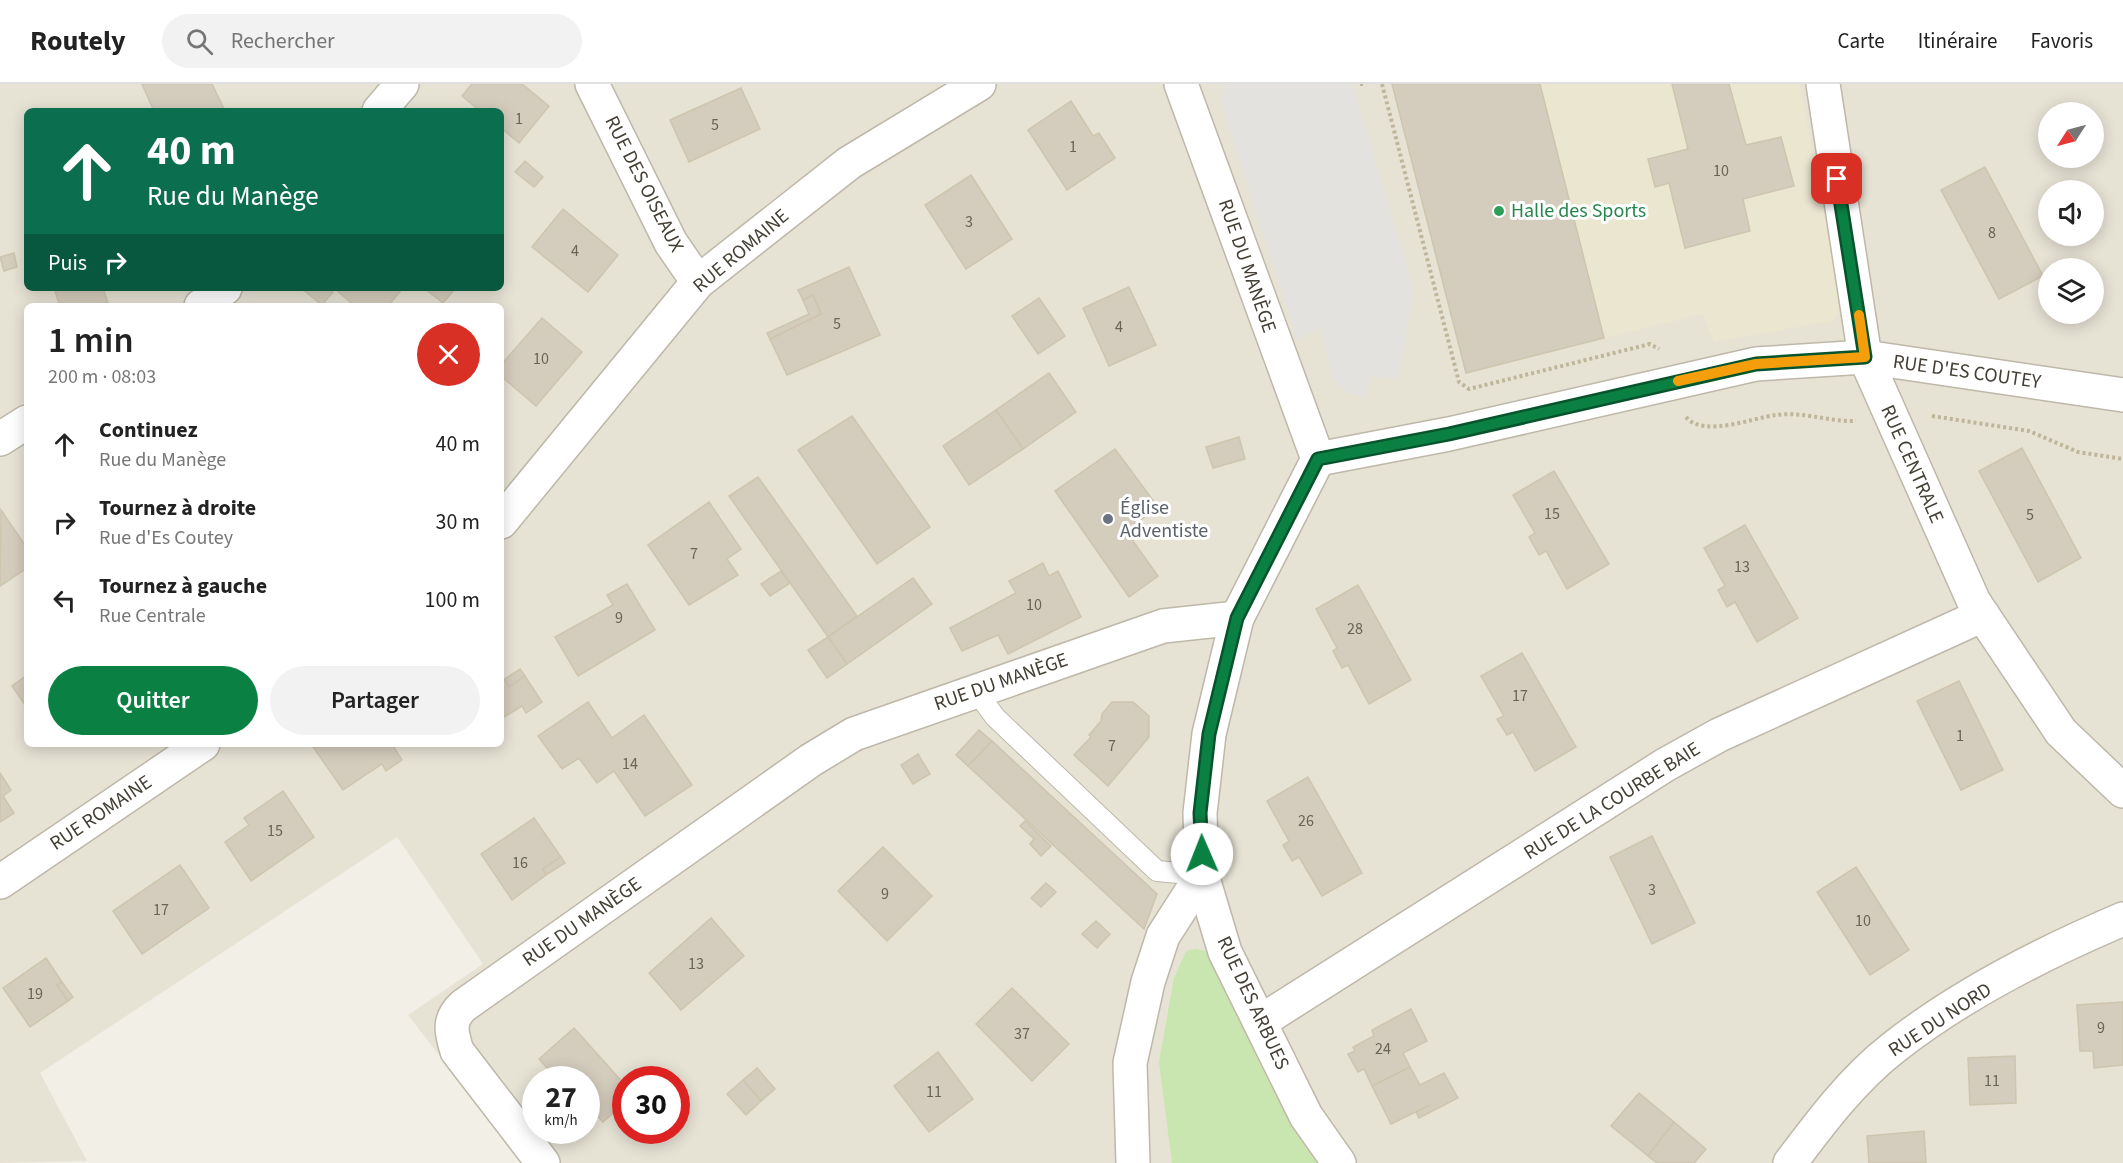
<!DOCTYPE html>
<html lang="fr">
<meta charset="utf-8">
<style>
body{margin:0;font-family:"Source Sans 3",sans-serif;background:#f2f2f2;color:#222;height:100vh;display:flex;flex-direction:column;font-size:22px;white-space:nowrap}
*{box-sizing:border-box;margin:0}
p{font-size:20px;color:#767676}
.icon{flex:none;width:33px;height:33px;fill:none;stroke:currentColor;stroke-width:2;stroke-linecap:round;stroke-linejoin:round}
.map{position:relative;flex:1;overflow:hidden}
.details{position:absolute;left:24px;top:219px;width:480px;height:444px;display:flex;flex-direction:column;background:#fff;border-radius:9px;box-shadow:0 3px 15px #0003}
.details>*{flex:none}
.top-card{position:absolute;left:24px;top:24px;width:480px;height:183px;border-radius:9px;box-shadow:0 3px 15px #0003;background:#0b6e4f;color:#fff;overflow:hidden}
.needle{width:39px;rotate:234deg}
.controls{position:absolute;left:2038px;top:18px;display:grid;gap:12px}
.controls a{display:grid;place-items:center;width:66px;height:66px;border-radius:50%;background:#fff;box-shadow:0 3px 15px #0003;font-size:30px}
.speed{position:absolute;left:522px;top:982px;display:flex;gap:12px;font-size:30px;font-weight:700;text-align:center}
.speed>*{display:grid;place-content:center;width:78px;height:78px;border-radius:50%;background:#fff;box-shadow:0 3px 15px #0003;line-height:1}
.speed small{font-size:15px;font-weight:400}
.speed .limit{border:9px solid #d22;background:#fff;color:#111}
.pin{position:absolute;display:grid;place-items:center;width:51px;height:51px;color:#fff;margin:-26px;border-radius:12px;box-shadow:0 3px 9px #0006}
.me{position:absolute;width:66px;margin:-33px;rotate:359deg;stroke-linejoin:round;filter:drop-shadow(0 0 4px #0008)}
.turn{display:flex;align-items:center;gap:21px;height:126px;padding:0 24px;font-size:27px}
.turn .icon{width:78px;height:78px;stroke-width:2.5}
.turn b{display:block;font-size:42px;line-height:51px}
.then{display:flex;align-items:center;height:57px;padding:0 24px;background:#0003;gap:12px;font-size:22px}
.round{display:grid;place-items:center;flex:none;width:63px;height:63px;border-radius:32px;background:#f2f2f2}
.headline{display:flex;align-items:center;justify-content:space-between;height:102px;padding:0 24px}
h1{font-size:36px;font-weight:600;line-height:45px}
.action{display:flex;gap:12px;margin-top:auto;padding:12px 24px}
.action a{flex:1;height:69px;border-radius:36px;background:#0b8043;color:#fff;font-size:24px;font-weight:600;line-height:69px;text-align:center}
.action a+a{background:#f2f2f2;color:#222}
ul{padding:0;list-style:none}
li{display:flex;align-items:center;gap:18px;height:78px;padding:0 24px}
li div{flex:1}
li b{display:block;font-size:22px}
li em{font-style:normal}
header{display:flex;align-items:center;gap:36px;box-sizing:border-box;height:84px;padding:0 30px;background:#fff;border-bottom:2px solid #e0e0e0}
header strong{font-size:28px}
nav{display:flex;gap:33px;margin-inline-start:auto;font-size:21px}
.search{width:420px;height:54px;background:#f2f2f2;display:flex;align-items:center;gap:15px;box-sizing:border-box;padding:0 21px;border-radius:33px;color:#767676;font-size:22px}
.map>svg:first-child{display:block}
.residential{fill:#e6e2d4;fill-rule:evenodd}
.education{fill:#ebe6d0}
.grass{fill:#c9e6b0}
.parking{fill:#e3e2de}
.building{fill:#d4ccbc;stroke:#cec5af;stroke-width:1.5}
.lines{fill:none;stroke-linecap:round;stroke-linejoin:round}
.lane-casing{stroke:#beb8a9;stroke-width:22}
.street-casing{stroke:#beb8a9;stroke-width:36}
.path{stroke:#bfb59b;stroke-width:4;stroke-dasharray:3 3;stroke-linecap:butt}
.lane{stroke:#fff;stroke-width:20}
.street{stroke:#fff;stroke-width:33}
.route-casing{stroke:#07532c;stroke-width:15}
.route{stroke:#0b8043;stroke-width:10}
.slow{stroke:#f59e0b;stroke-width:10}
.leisure-dot{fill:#2e9e5b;stroke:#fff;stroke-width:2}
.worship-dot{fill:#6b7280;stroke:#fff;stroke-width:2}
.labels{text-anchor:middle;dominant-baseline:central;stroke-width:6;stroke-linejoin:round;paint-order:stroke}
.number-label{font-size:16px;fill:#696358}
.street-label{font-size:20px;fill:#454036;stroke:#fff}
.leisure-label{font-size:20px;fill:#27864d;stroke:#fff;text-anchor:start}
.worship-label{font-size:20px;fill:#5b616d;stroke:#fff;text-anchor:start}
</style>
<header>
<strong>Routely</strong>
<div class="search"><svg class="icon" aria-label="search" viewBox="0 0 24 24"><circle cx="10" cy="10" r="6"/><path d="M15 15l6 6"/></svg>Rechercher</div>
<nav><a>Carte</a><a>Itinéraire</a><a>Favoris</a></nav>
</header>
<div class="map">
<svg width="2123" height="1079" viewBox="0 0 2123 1079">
<rect width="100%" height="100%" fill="#f2f0e6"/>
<!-- residential -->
<path class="residential" d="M 0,0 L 2123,0 L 2123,1079 L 523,1079 L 408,931 L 483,880 L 397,753 L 40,989 L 87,1077 L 0,1079 ZM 27,27 L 501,27 L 501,204 L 27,204 ZM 2049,28 L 2094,28 L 2094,74 L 2049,74 ZM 2049,106 L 2094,106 L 2094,152 L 2049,152 ZM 2049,184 L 2094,184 L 2094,230 L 2049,230 ZM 27,222 L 501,222 L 501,660 L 27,660 ZM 536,996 L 586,996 L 586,1047 L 536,1047 ZM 626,996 L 676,996 L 676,1047 L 626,1047 Z"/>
<!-- education -->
<polygon class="education" points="1392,0 1800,0 1841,219 1839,228 1832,237 1714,258 1703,230 1466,289"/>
<!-- grass -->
<polygon class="grass" points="1196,865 1210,868 1305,1061 1319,1079 1172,1079 1159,978 1174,894 1186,867"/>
<!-- parking -->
<polygon class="parking" points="1226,0 1352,0 1414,206 1398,295 1370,292 1366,314 1347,308 1334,296 1320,242 1298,258 1221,17"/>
<!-- building -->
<g class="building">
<polygon points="142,0 212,0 225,27 154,27"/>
<polygon points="472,0 522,0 549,22 519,59 501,44 501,27 480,27 462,12"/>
<polygon points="1392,0 1540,0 1604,254 1466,289"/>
<polygon points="1672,0 1729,0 1746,61 1781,53 1794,102 1743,115 1750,147 1685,164 1669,99 1655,103 1648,75 1688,65"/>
<polygon points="741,4 760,45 689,78 670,36"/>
<polygon points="1071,17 1093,52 1099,49 1115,74 1067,106 1028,46"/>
<polygon points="525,77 543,93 534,103 515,88"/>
<polygon points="1985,83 2043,192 1999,215 1941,106"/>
<polygon points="971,91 1012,155 966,185 925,121"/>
<polygon points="563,125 618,171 588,208 532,163"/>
<polygon points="14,169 17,183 4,187 0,173"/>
<polygon points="849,183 880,251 787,291 770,255 821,230 813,211 803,216 798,206"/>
<polygon points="1129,203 1156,261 1109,282 1083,224"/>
<polygon points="54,204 103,204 108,219 97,222 60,222"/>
<polygon points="301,204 328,204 333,208 322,221"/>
<polygon points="334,204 403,204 388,222 355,222"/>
<polygon points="424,204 451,204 454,206 443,219"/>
<polygon points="813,211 821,230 770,255 767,249 809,230 803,216"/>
<polygon points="1039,214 1065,252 1038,270 1012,232"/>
<polygon points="542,234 582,268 536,322 501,292 501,281"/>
<polygon points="1049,289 1076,328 1023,365 996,326"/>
<polygon points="996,326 1023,365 969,401 943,362"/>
<polygon points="852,332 930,443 877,480 798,366"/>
<polygon points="1239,353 1245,375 1213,384 1206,363"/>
<polygon points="2022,364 2081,474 2038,498 1979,387"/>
<polygon points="1115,365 1158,423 1126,447 1158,492 1129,513 1055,407"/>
<polygon points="1554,387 1609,480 1567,505 1546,467 1539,471 1529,453 1535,449 1513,411"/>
<polygon points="758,393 857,532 828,553 729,412"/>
<polygon points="709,418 741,465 727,475 738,491 689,521 648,461"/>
<polygon points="1,426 27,464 27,484 0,502"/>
<polygon points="1745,441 1798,534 1757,558 1735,518 1727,523 1718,506 1725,502 1704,464"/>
<polygon points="1043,479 1049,492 1058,487 1081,533 1008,570 998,551 962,567 950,544 1016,509 1009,497"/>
<polygon points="781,487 790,499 770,512 761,500"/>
<polygon points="913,494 932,520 847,580 828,553"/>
<polygon points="627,500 655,546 578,592 555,553 613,521 607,511"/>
<polygon points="1358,501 1411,596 1369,620 1348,581 1342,584 1333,567 1337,564 1316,525"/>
<polygon points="828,553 847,580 827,594 808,566"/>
<polygon points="1522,569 1576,663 1535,687 1513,648 1507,651 1497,635 1504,632 1481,592"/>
<polygon points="520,585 525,592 509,603 505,595"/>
<polygon points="501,590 509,603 525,592 542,618 526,629 522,622 501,635"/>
<polygon points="27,591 27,624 12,602"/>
<polygon points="1959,597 2003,686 1961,706 1917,617"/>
<polygon points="588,618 612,654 644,631 692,701 645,732 614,687 597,699 579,674 562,685 538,652"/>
<polygon points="1112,618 1133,618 1149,632 1149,653 1108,702 1074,671 1091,653 1089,651 1101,637 1102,630"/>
<polygon points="979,646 992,657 968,682 956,671"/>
<polygon points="992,657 1157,810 1144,845 968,682"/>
<polygon points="311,660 392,660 402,676 386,687 382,680 343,706"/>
<polygon points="918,670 930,690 913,700 901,681"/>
<polygon points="0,689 11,706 3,712 14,729 0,738"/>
<polygon points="1308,693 1362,789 1322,812 1299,773 1292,777 1283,761 1289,757 1267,717"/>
<polygon points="283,707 314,753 251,797 225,758 249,741 244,734"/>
<polygon points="534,734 561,773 543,785 546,791 512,816 481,770"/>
<polygon points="1025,737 1051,762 1041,772 1030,760 1034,755 1020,742"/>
<polygon points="1652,752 1695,839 1652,860 1610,773"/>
<polygon points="883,763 932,812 887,857 838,807"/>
<polygon points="561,773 565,779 546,791 543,785"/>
<polygon points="180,781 209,824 142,870 113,827"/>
<polygon points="1856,783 1909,866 1870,891 1817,808"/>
<polygon points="1046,799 1056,808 1041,823 1031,814"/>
<polygon points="711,834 744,872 681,926 649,889"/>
<polygon points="1096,837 1110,850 1097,864 1082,850"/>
<polygon points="46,874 62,898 57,901 68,917 30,943 3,904"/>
<polygon points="62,898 73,913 68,917 57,901"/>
<polygon points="1012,904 1069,960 1032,997 976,940"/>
<polygon points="2123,918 2123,981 2094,984 2093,967 2080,967 2077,921"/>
<polygon points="1411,925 1427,957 1403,969 1410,983 1372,1002 1364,985 1358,988 1348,970 1355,967 1353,963 1374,952 1372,946"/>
<polygon points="574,944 626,1002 626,1018 603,1038 586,1020 586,996 558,996 539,975"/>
<polygon points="938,968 973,1015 929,1048 894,1002"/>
<polygon points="2015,972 2016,1019 1970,1021 1968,974"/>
<polygon points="1410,983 1420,1001 1444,989 1458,1014 1419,1034 1416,1028 1430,1021 1391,1040 1372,1002"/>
<polygon points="757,984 775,1005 761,1017 743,996"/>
<polygon points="743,996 761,1017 746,1031 727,1010"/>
<polygon points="1639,1009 1674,1038 1648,1072 1611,1042"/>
<polygon points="1674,1038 1706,1065 1694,1079 1657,1079 1648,1072"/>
<polygon points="1924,1047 1926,1079 1869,1079 1867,1052"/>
</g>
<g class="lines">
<defs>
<polyline id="lane" points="976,607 995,633 1157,787 1202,791"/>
<g id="street">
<polyline points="592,0 671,159 698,198"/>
<polyline points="1181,0 1318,375 1237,534 1209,650 1200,729 1202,791 1225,868 1306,1032 1339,1079"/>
<polyline points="1823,0 1865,273 1974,518 2061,648 2123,707"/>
<polyline points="379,27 402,0"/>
<polyline points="201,222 225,204"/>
<polyline points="0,355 27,338"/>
<polyline points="1318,375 1449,350 1756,280 1865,273 2123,311"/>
<polyline points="501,438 698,198 849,79 979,0"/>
<polyline points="0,798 203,660"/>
<polyline points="1260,938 1665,681 1719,651 1983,531"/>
<path d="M 543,1079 L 457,967 C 451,948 448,936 463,922 L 811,676 L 854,650 L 1163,542 L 1237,534"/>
<polyline points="1133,1079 1130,979 1148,898 1163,852 1202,791"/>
<path d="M 1790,1079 C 1820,1039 1853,995 1893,964 C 1960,911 2045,868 2123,835"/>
</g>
</defs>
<!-- lane casing -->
<use href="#lane" class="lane-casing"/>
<!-- street casing -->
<use href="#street" class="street-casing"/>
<!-- path -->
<g class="path">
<polyline points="1360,0 1363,0"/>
<polyline points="1382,0 1459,298 1469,305 1650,260 1659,265"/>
<polyline points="1932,332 2029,347 2078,368 2123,375"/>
<path d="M 1686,333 C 1703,354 1752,334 1776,331 C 1803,327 1828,338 1856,337"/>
</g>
<!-- lane -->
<use href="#lane" class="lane"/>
<!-- street -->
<use href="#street" class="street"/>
</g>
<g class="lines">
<defs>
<polyline id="route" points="1202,770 1200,729 1209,650 1237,534 1318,375 1449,350 1756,280 1865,273 1837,95"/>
</defs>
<!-- route casing -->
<use href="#route" class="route-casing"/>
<!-- route -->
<use href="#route" class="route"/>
<!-- slow -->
<polyline class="slow" points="1678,297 1756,280 1865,273 1859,231"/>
</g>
<!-- markers -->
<circle class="leisure-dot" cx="1499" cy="127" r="6"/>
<circle class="worship-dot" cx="1108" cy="435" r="6"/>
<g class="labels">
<!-- number labels -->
<g class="number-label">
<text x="519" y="35">1</text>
<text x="715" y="41">5</text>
<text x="1073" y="63">1</text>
<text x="1721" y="87">10</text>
<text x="969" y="138">3</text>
<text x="1992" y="149">8</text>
<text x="575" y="167">4</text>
<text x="837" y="240">5</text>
<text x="1119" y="243">4</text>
<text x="541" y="275">10</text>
<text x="1552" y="430">15</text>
<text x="2030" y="431">5</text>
<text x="694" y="470">7</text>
<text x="1742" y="483">13</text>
<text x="1034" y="521">10</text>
<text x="619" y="534">9</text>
<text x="1355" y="545">28</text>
<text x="1520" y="612">17</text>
<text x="1960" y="652">1</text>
<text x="1112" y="662">7</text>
<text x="630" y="680">14</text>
<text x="1306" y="737">26</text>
<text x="275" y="747">15</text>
<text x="520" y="779">16</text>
<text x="1652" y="806">3</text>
<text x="885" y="810">9</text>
<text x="161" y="826">17</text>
<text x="1863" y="837">10</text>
<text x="696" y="880">13</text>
<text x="35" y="910">19</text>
<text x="2101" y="944">9</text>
<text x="1022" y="950">37</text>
<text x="1383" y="965">24</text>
<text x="1992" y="997">11</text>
<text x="934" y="1008">11</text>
</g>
<!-- street labels -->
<g class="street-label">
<text transform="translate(644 100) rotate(63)">RUE DES OISEAUX</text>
<text transform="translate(741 167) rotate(-40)">RUE ROMAINE</text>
<text transform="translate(1247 182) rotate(71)">RUE DU MANÈGE</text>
<text transform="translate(1967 288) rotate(8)">RUE D'ES COUTEY</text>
<text transform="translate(1912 380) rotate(66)">RUE CENTRALE</text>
<text transform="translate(1001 598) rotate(-19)">RUE DU MANÈGE</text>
<text transform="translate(1612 717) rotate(-32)">RUE DE LA COURBE BAIE</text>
<text transform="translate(101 729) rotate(-34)">RUE ROMAINE</text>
<text transform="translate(582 838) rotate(-35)">RUE DU MANÈGE</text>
<text transform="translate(1253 919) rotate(65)">RUE DES ARBUES</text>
<text transform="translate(1940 936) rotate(-33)">RUE DU NORD</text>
</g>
<!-- leisure labels -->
<g class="leisure-label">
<text x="1511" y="127">Halle des Sports</text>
</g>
<!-- worship labels -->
<g class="worship-label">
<text x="1120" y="424">Église<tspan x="1120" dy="23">Adventiste</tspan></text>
</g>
</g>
</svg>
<div class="controls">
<a><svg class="needle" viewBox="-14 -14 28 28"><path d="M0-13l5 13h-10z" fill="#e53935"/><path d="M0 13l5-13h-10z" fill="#767676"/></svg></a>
<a><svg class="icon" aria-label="sound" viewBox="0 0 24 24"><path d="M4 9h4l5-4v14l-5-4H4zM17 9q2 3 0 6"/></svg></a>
<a><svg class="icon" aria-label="layers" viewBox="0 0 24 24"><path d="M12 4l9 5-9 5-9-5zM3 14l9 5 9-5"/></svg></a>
</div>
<div class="speed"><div>27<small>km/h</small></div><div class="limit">30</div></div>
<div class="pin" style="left:1837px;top:95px;background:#d93025"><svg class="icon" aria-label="arrive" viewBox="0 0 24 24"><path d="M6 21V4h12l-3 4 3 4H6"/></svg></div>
<svg class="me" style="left:1202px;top:770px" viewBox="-20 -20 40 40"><circle r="19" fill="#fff"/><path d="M0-13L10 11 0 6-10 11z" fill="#0b8043"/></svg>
<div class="top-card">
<div class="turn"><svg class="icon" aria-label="ahead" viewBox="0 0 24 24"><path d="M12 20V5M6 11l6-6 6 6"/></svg><div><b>40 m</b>Rue du Manège</div></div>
<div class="then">Puis<svg class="icon" aria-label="right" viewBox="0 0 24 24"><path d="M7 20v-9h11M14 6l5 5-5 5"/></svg></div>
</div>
<section class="details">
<div class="headline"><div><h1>1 min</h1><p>200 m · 08:03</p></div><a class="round" style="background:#d93025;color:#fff"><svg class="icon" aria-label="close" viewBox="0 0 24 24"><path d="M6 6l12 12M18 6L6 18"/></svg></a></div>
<ul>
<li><svg class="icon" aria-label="ahead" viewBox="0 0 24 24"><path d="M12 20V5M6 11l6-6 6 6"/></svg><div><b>Continuez</b><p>Rue du Manège</p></div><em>40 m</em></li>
<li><svg class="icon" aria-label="right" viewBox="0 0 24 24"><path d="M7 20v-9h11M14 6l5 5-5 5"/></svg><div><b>Tournez à droite</b><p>Rue d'Es Coutey</p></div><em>30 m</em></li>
<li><svg class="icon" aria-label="left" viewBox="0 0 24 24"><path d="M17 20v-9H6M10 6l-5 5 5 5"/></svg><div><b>Tournez à gauche</b><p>Rue Centrale</p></div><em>100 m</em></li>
</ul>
<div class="action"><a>Quitter</a><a>Partager</a></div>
</section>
</div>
